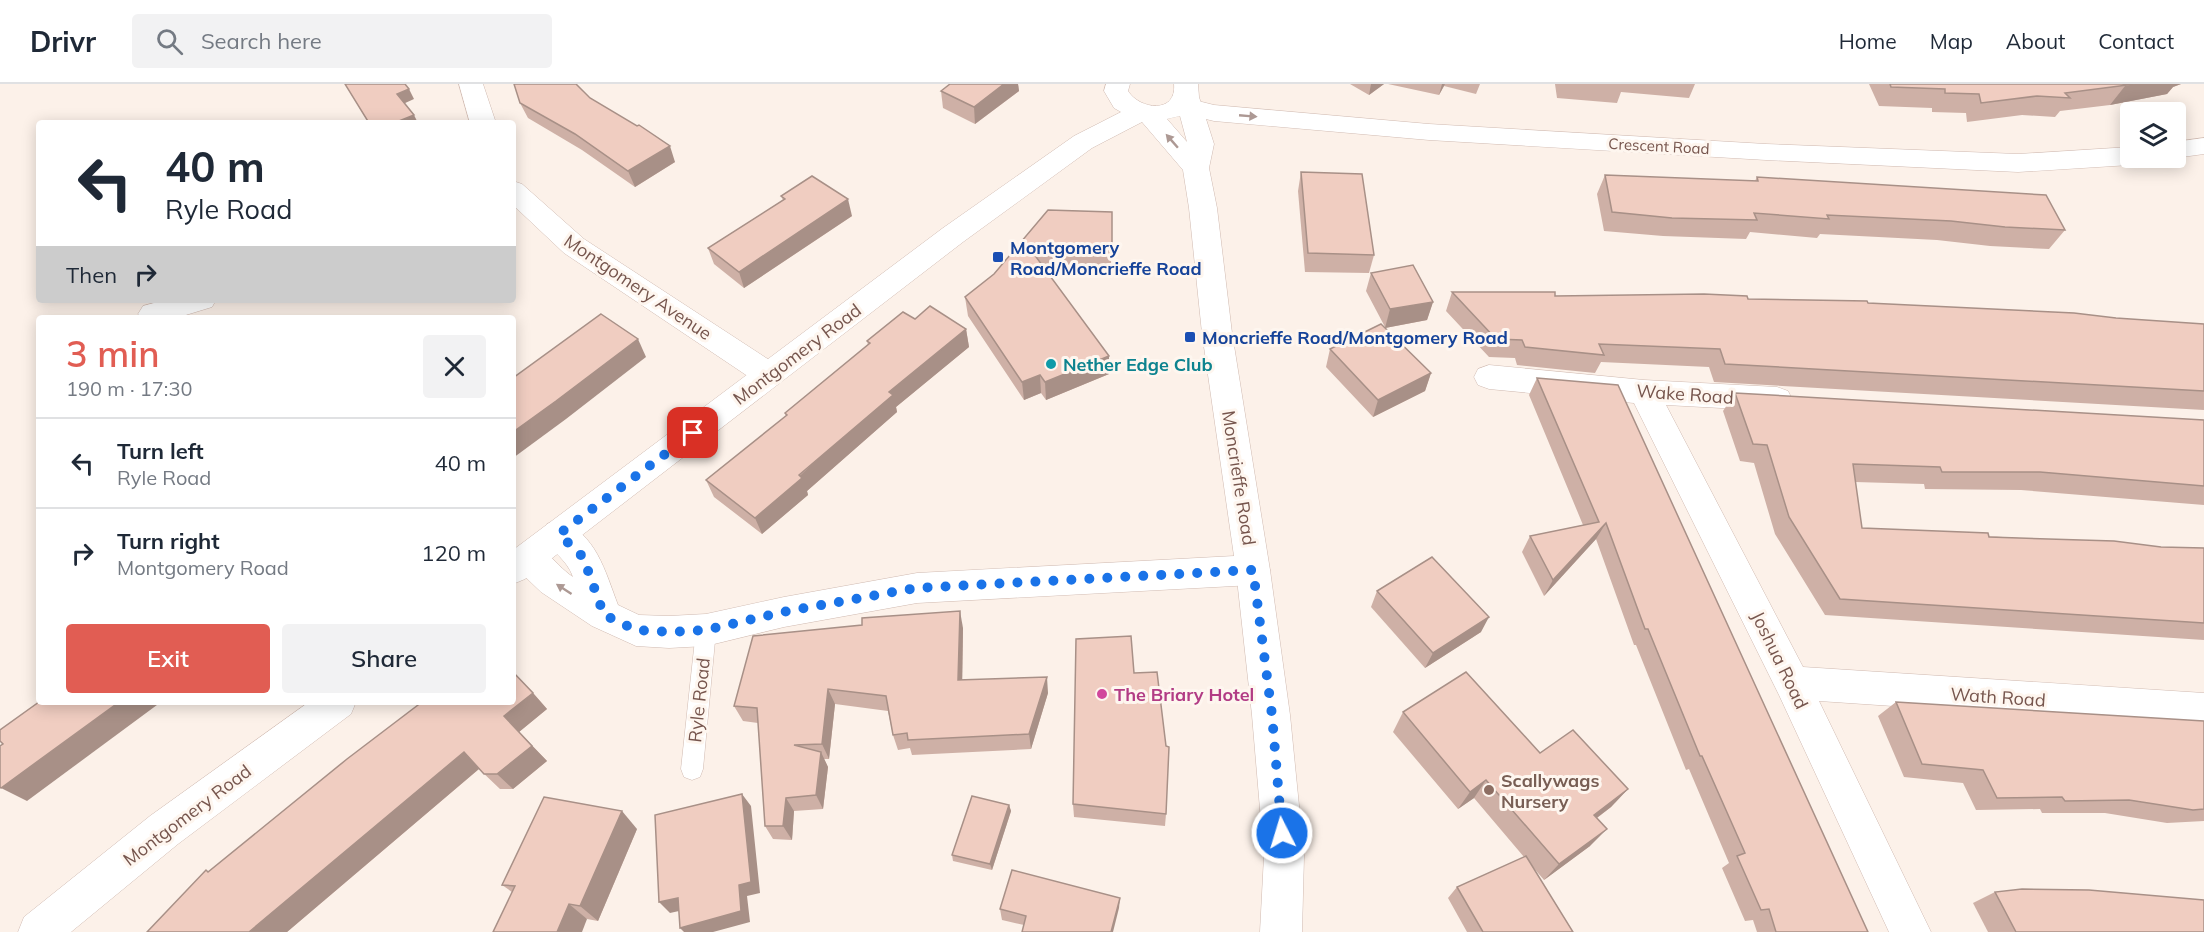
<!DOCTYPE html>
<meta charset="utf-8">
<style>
body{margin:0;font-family:Mulish,sans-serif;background:#f2f2f3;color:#1f2937;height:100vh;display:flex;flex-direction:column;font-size:22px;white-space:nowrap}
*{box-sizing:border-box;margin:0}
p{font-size:20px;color:#747a83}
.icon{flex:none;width:33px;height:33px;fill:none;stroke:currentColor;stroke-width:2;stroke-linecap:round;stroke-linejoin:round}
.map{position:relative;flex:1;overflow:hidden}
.details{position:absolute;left:36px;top:231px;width:480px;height:390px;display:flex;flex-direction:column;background:#fff;border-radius:6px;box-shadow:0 3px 15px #0003}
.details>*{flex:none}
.banner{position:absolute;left:36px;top:36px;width:480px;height:183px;border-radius:6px;box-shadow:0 3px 15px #0003;background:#fff;color:#1f2937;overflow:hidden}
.controls{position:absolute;left:2120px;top:18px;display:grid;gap:12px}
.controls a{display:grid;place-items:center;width:66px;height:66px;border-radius:6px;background:#fff;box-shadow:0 3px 15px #0003;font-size:30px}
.pin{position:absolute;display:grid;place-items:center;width:51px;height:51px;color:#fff;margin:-26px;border-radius:12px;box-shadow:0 3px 9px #0006}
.me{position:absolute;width:66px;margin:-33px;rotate:355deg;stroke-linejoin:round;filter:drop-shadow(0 0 4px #0008)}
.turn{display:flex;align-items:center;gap:21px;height:126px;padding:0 30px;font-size:27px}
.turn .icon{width:78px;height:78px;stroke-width:2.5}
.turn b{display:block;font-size:42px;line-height:51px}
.then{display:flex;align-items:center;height:57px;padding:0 30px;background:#0003;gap:12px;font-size:22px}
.round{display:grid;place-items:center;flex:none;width:63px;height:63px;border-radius:6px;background:#f2f2f3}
.head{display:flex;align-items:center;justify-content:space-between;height:102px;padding:0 30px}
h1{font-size:36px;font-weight:600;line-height:45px;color:#e15d53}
.button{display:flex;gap:12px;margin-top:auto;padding:12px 30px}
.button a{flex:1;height:69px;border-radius:6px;background:#e15d53;color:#fff;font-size:24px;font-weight:600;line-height:69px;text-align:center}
.button a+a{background:#f2f2f3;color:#1f2937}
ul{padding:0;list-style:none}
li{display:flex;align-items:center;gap:18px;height:90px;padding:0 30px;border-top:2px solid #e0e1e3}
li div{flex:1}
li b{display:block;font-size:22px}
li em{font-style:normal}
header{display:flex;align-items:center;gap:36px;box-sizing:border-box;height:84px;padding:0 30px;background:#fff;border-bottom:2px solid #e0e1e3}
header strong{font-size:28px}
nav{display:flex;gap:33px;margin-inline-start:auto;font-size:21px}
.search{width:420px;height:54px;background:#f2f2f3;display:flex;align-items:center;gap:15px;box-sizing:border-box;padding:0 21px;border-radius:6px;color:#747a83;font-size:22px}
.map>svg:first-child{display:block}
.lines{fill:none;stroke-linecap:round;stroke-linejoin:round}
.service-casing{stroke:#d0bab1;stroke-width:1}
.minor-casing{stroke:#d0bab1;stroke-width:1}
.tertiary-casing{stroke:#d0bab1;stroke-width:1}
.service{fill:#fff;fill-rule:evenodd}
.minor{fill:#fff;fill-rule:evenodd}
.tertiary{fill:#fff;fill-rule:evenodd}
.wall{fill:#ceb0a6}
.shaded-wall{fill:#a89087}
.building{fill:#f0cdc1;stroke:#a89087;stroke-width:1.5}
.oneway{fill:#ad9994}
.route{stroke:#1a73e8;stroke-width:10;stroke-dasharray:0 18}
.transit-dot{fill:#1a4fb4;stroke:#fef6ef;stroke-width:2}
.culture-dot{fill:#0f9aa8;stroke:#fef6ef;stroke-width:2}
.hotel-dot{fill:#d1479c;stroke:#fef6ef;stroke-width:2}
.education-dot{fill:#8d6e63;stroke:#fef6ef;stroke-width:2}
.labels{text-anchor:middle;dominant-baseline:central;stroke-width:6;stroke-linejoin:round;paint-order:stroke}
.far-street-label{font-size:15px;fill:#76554d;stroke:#fef6ef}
.transit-label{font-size:18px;font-weight:bold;fill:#164399;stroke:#fef6ef;text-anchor:start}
.street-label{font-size:18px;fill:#76554d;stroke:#fef6ef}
.culture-label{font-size:18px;font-weight:bold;fill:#0d838f;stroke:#fef6ef;text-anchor:start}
.hotel-label{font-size:18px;font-weight:bold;fill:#b23c85;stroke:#fef6ef;text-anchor:start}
.education-label{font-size:18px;font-weight:bold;fill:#785e54;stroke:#fef6ef;text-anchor:start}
</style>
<header>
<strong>Drivr</strong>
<div class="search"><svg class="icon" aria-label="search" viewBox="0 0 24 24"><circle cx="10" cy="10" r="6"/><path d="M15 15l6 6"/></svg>Search here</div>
<nav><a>Home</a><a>Map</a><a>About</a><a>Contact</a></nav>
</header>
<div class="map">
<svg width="2204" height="848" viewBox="0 0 2204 848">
<rect width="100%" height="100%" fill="#fcf1e9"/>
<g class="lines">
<defs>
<polygon id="service" points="706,537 713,540 716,546 703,685 700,693 692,696 684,693 681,685 696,546 699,540"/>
<g id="minor">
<polygon points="459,0 483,0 496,39 470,39"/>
<polygon points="1190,15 1214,21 1429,40 1766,60 2018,70 2130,63 2130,74 2142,74 2139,78 2130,81 2018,88 1766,76 1429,56 1214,37 1181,29 1177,23 1181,17"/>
<polygon points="2204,54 2204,70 2175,74 2172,74 2175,74 2175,58"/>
<polygon points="513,97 522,100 584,155 780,283 784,291 780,299 769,302 758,299 564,169 513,121"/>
<polygon points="165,216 216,216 212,223 176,234 141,234 138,230 143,222"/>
<polygon points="1489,281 1644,296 1777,303 1788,307 1792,315 1788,323 1777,327 1666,321 1803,583 2204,609 2204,643 1819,617 1931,848 1889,848 1779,611 1634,319 1489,305 1478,301 1474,293 1478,285"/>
<path d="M 559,436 C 596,449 605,487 618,521 L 639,531 L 669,532 L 706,530 L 784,513 L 917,489 L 1253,471 L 1265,476 L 1270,486 L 1265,496 L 1253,501 L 917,519 L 784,543 L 706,562 L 669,564 L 636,562 L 592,542 L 541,508 L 516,484 L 513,478 L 516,464 C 543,454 552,479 573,493 C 567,475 550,467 542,450 L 547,440 Z"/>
</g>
<g id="tertiary">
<path d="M 1106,0 L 1130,0 L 1128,7 C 1140,26 1177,30 1174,0 L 1198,0 L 1199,13 L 1214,60 L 1209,84 L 1217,124 L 1232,249 L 1270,486 L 1290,631 L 1304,772 L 1302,848 L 1260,848 L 1264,772 L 1252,631 L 1236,486 L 1202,249 L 1189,124 L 1183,86 L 1142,38 L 1092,64 L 963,158 L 525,495 L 513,500 L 513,466 L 943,144 L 1074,52 L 1121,28 L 1114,24 L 1104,7 ZM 1180,32 L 1187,58 L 1167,35 Z"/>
<polygon points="309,618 356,618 351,630 178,760 71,848 18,848 24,833 150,732"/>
</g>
</defs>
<!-- service casing -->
<use href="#service" class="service-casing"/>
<!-- minor casing -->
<use href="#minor" class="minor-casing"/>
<!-- tertiary casing -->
<use href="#tertiary" class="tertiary-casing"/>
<!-- service -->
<use href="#service" class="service"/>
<!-- minor -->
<use href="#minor" class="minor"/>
<!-- tertiary -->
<use href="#tertiary" class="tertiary"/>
</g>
<!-- wall -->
<g class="wall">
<polygon points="950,0 1018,0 1019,7 975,40 943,24 941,7"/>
<polygon points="1350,0 1384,0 1369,11"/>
<polygon points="1388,0 1480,0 1476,10 1444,2 1439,11"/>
<polygon points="1555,0 1695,0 1689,14 1621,8 1617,19 1557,14"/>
<polygon points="1869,0 2181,0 2173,3 2167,10 2110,21 2060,27 2055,33 2022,31 1967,38 1966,29 1932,28 1932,24 1879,22"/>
<polygon points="590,14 675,78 635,103 582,66 528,34 520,19"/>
<polygon points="1301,88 1374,171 1369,189 1305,188 1298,107"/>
<polygon points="1605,91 1755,97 1757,93 2065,146 2049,165 1990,162 1937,156 1820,150 1817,154 1750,148 1746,155 1663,152 1604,147 1597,110"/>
<polygon points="781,112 852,132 744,204 714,180 708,164 783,116"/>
<polygon points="1048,126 1112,128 1111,181 1042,181 1109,290 1046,316 1041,309 1024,316 968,232 965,213 994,190"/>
<polygon points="1371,189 1433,218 1427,236 1385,244 1431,289 1425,307 1373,333 1326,283 1330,265 1385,243 1366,207"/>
<polygon points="1452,208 1555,212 1748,215 1868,219 2204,240 2204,326 1714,298 1709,283 1601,278 1595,289 1517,281 1515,274 1489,273 1446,227"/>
<polygon points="915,235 966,245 969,263 896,323 897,328 807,407 808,411 762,450 714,413 706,396 786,332 785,329 868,261 867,257"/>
<polygon points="1537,294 1868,848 1757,848 1753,836 1745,837 1722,784 1729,779 1689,685 1686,686 1636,561 1634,561 1596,455 1544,512 1522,468 1530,452 1583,441 1529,311"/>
<polygon points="1735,309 2204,336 2204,421 2021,406 1925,405 1924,400 1855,398 1862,444 2161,463 2204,464 2204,556 1825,531 1775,450 1754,379 1740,377 1723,327"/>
<polygon points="1377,507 1481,548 1425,584 1371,523"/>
<polygon points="963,544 962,596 1048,609 1031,665 912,671 910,664 898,666 893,651 888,627 835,620 829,675 824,675 828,683 823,725 794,727 792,756 773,755 765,742 758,639 743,637 734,622"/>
<polygon points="1134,589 1166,662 1166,730 1165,742 1074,733 1073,720"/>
<polygon points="533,609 547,625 519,648 547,677 513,705 500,705 479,685 287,848 209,788"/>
<polygon points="1896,618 2204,637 2204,737 2167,739 2105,729 2042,729 2040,725 1976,726 1963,699 1904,693 1878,632"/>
<polygon points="1403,628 1628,705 1611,723 1597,734 1590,762 1544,796 1532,782 1573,848 1467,848 1448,814 1457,803 1524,773 1474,714 1458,725 1393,648"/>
<polygon points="1009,721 1011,727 992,786 953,777 952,771"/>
<polygon points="637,745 598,837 587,835 512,808 502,801"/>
<polygon points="1995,808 2204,848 1988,848 1973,819"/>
<polygon points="1119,824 1024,841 1002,836 1000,825"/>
</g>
<!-- shaded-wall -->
<g class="shaded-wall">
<polygon points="1004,0 1018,0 1019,7 975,40 974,23"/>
<polygon points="1371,0 1384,0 1369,11"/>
<polygon points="1442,0 1445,0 1439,11"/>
<polygon points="2135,0 2181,0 2173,3 2167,10 2110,21 2125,2"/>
<polygon points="409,5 414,15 403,20 397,10"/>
<polygon points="414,31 418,39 394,39"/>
<polygon points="670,62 675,78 635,103 628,87"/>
<polygon points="848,115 852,132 744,204 739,188"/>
<polygon points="1433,218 1427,236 1385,244 1390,225"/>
<polygon points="966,245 969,263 896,323 897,328 807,407 808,411 762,450 755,434 889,308"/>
<polygon points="638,255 646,273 566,335 513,374 513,348"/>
<polygon points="1109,272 1109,290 1046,316 1045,298"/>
<polygon points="1431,289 1425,307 1373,333 1378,316"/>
<polygon points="1040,291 1041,309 1024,316 1022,298"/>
<polygon points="1606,439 1596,455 1544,512 1553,496"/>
<polygon points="960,527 963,544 962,612 958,596"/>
<polygon points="1489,533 1481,548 1425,584 1433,569"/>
<polygon points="1047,593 1048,609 1031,665 1029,650"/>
<polygon points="828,605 835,620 829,675 822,660"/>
<polygon points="533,609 547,625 519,648 547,677 513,705 497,690 504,632"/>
<polygon points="119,618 161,618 27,717 1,704"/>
<polygon points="464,668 480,684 287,848 249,848"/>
<polygon points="821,668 828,683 823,725 816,711"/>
<polygon points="1486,696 1474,714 1458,725 1470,708"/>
<polygon points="1628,705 1611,723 1578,748 1594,731"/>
<polygon points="742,710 751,722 760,809 747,812 750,838 713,848 684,848 680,844 739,801"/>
<polygon points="786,714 794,727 792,756 783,742"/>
<polygon points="1009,721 1011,727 992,786 990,780"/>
<polygon points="622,727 637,745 598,837 580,822"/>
<polygon points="1607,745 1590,762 1544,796 1559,780"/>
<polygon points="678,814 688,825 670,829 659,818"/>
<polygon points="1120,814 1119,824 1113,848 1111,848"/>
<polygon points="569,820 587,835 582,848 557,848"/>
</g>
<!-- building -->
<g class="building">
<polygon points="345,0 405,0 409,5 397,10 414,31 394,39 369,39"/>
<polygon points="514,0 576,0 590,14 637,42 639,41 670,62 628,87 575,50 520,19"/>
<polygon points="950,0 1004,0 974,23 941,7"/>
<polygon points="1890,0 2135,0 2065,9 2070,14 2037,12 1981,19 1979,10 1945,9 1945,5 1891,3"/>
<polygon points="1301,88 1362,90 1374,171 1308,169"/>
<polygon points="1605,91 1758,97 1757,93 2046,111 2065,146 2005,143 1951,137 1827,131 1829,135 1754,129 1757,136 1672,134 1612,128"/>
<polygon points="812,92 848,115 739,188 708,164 785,115 781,112"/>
<polygon points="1048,126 1112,128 1112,162 1028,162 1109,272 1045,298 1040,291 1022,298 965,213 994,190"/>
<polygon points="1413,181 1433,218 1390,225 1371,189"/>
<polygon points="1452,208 1555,208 1555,212 1704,210 1747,212 1748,215 1867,217 1868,219 2074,229 2116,234 2204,240 2204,307 1725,280 1720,265 1599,260 1604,271 1525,263 1522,256 1496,255"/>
<polygon points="930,222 966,245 889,308 893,311 799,391 802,394 755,434 706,396 787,331 785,329 870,259 867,257 903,228 915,235"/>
<polygon points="601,230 638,255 556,317 513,348 513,294"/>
<polygon points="1381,240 1431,289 1378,316 1330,265"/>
<polygon points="1537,294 1618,301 1868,848 1776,848 1769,825 1761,826 1737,772 1745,769 1702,672 1700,672 1648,545 1645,545 1606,439 1553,496 1530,452 1599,438"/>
<polygon points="1735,309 2204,336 2204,402 2040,388 1942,388 1940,383 1853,380 1862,444 1988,449 1989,453 2114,457 2161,463 2204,464 2204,539 1840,515 1789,433 1767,361 1753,360"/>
<polygon points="1432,473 1489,533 1433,569 1377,507"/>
<polygon points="960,527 958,596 1047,593 1029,650 908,656 907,649 893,651 886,612 828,605 822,660 794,661 821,668 816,711 786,714 783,742 765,742 757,624 734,622 753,552 862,541 862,534"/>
<polygon points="1131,552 1134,589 1157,588 1166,662 1169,663 1166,730 1073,720 1076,555"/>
<polygon points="513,588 533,609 504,632 532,662 497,690 484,690 464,668 249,848 147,848 206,786 208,788 347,675 422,618 513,618"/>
<polygon points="1466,588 1540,669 1573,646 1628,705 1594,731 1607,745 1559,780 1486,696 1470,708 1403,628"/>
<polygon points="39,618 119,618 1,704 0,703 0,662 3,660 0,657 0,646"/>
<polygon points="1896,618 2204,637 2204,725 2193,726 2129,716 2065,717 2062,713 1997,714 1983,686 1922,680"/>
<polygon points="742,710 751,798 739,801 741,827 680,844 678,814 659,818 655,731"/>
<polygon points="972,712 1009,721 990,780 952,771"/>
<polygon points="544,713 622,727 580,822 569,820 557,848 493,848 515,802 502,801"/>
<polygon points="1526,772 1573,848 1483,848 1457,803"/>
<polygon points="1012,786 1120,814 1111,848 1022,848 1026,832 1000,825"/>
<polygon points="2022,805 2089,806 2204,816 2204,848 2016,848 1995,808"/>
</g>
<!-- one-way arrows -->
<defs><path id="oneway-solid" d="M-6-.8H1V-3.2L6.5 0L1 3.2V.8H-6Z" transform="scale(1.5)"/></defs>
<g class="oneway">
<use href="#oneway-solid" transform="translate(1248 32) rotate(5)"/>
<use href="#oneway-solid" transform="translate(1172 57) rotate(-131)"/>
<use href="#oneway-solid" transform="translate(564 505) rotate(-147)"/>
</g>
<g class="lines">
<!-- route -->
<polyline class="route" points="693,349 559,450 583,473 604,531 636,546 669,548 706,546 783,528 916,504 1253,486 1272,631 1282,749"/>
</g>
<!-- markers -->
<g class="transit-dot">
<rect x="992" y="167" width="12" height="12" rx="3"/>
<rect x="1184" y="247" width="12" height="12" rx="3"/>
</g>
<circle class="culture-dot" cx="1051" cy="280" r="6"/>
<circle class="hotel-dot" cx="1102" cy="610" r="6"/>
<circle class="education-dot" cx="1489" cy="706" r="6"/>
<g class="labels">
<!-- far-street labels -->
<g class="far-street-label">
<text transform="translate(1659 62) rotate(3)">Crescent Road</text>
</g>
<!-- transit labels -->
<g class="transit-label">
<text x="1010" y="163">Montgomery<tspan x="1010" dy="21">Road/Moncrieffe Road</tspan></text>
<text x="1202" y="253">Moncrieffe Road/Montgomery Road</text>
</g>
<!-- street labels -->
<g class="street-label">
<text transform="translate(638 203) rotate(34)">Montgomery Avenue</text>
<text transform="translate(797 270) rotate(-37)">Montgomery Road</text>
<text transform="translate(1685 310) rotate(4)">Wake Road</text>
<text transform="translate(1239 394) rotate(81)">Moncrieffe Road</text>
<text transform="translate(1780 576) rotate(64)">Joshua Road</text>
<text transform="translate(1998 613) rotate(4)">Wath Road</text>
<text transform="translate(699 616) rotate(-84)">Ryle Road</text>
<text transform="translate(187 731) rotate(-37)">Montgomery Road</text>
</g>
<!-- culture labels -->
<g class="culture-label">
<text x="1063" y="280">Nether Edge Club</text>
</g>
<!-- hotel labels -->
<g class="hotel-label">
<text x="1114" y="610">The Briary Hotel</text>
</g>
<!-- education labels -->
<g class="education-label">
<text x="1501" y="696">Scallywags<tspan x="1501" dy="21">Nursery</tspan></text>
</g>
</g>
</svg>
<div class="controls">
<a><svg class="icon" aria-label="layers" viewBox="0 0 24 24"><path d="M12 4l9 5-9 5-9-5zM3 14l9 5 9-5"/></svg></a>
</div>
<div class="pin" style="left:693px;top:349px;background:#d93025"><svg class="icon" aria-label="arrive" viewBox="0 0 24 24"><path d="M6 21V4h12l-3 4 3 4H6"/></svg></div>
<svg class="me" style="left:1282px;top:749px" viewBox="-20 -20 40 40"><circle r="17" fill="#1a73e8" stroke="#fff" stroke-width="3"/><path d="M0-11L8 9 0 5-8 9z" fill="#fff"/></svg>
<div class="banner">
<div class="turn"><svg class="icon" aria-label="left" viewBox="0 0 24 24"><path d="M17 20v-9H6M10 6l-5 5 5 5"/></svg><div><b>40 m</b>Ryle Road</div></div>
<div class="then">Then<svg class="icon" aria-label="right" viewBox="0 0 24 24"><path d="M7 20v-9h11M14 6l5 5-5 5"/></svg></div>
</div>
<section class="details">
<div class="head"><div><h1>3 min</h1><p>190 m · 17:30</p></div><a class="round"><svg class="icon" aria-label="close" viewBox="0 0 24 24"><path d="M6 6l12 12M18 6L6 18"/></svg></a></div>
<ul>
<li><svg class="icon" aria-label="left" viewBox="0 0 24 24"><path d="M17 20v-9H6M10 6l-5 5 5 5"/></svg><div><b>Turn left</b><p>Ryle Road</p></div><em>40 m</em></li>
<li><svg class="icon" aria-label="right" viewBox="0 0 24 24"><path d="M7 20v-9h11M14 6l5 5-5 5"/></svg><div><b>Turn right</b><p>Montgomery Road</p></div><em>120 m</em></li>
</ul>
<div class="button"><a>Exit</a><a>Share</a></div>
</section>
</div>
